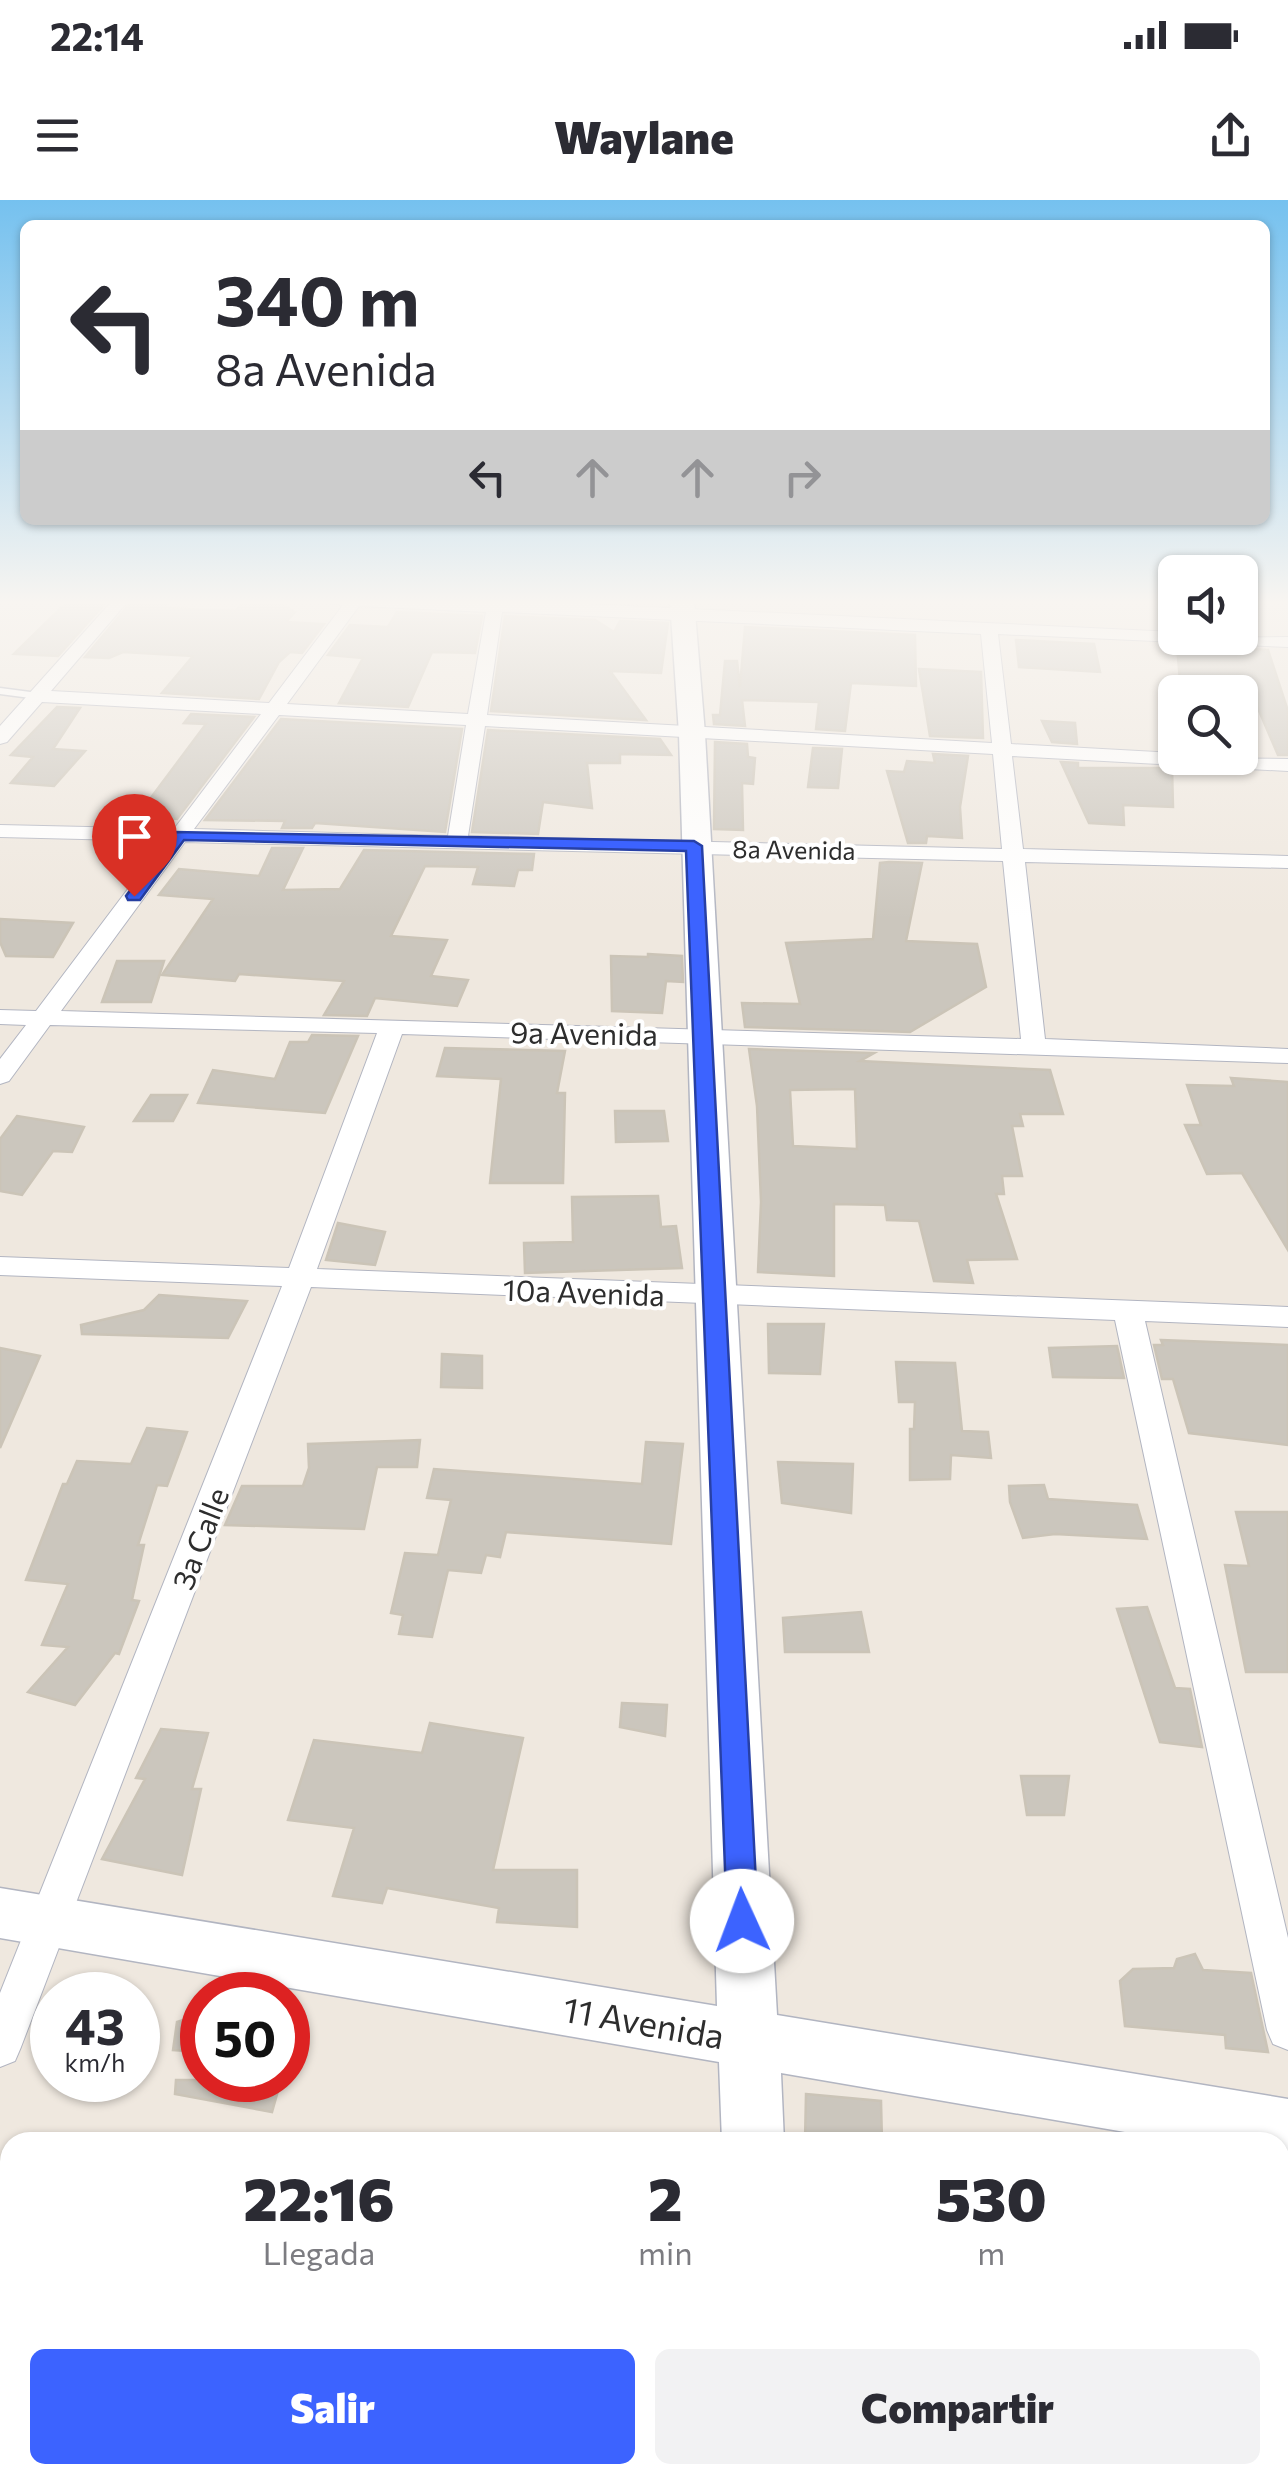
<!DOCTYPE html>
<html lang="es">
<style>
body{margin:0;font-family:Commissioner,sans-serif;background:#f2f2f3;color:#2b2b33;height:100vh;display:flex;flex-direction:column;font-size:38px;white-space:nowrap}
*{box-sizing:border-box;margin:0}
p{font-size:32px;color:#7c7c81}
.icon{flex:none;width:55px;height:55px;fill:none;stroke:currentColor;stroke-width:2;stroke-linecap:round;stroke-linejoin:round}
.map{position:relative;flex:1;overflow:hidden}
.panel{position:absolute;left:0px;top:1932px;width:1290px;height:352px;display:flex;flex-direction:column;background:#fff;border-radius:30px 30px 0 0;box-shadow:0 2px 8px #0004}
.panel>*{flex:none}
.banner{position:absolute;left:20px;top:20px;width:1250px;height:305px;border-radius:15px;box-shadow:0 2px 8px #0004;background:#fff;color:#2b2b33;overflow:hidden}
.tools{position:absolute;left:1158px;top:355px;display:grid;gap:20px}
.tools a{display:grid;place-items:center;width:100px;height:100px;border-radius:15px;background:#fff;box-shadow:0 2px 8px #0004;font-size:50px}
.speed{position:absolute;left:30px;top:1772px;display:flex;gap:20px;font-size:50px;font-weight:700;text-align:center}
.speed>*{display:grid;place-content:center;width:130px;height:130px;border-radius:50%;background:#fff;box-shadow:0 2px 8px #0004;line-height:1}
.speed small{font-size:25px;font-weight:400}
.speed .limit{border:15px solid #d22;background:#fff;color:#111}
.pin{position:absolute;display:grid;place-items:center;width:85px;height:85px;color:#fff;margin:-102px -42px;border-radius:50% 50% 50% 0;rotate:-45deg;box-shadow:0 0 10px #0007}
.pin .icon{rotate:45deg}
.me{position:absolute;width:110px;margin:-55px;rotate:358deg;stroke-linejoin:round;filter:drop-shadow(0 0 8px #0008)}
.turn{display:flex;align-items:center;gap:35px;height:210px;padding:0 30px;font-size:45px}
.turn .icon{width:130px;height:130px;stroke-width:2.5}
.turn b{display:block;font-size:70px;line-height:85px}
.lanes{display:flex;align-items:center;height:95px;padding:0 30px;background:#0003;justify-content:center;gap:50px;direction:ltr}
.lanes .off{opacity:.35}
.eta{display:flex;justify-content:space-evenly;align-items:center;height:170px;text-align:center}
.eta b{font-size:60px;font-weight:800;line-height:70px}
.cta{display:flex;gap:20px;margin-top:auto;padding:20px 30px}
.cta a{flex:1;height:115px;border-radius:15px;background:#3c63ff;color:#fff;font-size:40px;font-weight:800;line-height:115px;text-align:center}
.cta a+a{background:#f2f2f3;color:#2b2b33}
.status{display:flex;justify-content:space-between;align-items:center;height:70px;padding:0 50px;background:#fff;direction:ltr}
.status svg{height:28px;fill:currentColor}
header{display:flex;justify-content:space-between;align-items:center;height:130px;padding:0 30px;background:#fff;font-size:45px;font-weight:800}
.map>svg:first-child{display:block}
.building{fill:#cbc6bd;stroke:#cbc4b7;stroke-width:2.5;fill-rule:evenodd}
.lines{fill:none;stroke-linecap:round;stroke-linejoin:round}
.lane-casing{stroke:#b2b5c1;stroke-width:3}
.street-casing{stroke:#b2b5c1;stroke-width:2}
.secondary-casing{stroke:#b2b5c1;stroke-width:3}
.lane{fill:#fff;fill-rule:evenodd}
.street{fill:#fff;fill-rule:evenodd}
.secondary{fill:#fff;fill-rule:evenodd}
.route{fill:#3c63ff;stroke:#2740a6;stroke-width:2.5}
.labels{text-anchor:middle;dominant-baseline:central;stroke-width:8;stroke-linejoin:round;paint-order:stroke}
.far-street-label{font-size:25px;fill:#2d2d2d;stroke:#fff}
.street-label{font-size:30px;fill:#2d2d2d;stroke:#fff}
.near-street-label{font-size:35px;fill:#2d2d2d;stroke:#fff}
</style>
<div class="status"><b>22:14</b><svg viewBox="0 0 49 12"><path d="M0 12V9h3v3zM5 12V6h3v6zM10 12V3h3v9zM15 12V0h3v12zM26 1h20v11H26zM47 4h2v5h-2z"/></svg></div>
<header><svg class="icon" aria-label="menu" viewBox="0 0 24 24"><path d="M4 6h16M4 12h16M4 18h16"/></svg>Waylane<svg class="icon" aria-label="share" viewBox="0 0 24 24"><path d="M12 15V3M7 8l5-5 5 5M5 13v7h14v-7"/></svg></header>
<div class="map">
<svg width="1288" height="2283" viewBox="0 0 1288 2283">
<rect width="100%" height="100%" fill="#efe8df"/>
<!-- building -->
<g class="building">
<polygon points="69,400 108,400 58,456 14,454"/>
<polygon points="133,400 170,400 164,408 235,411 242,403 278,402 295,412 286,422 324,424 302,453 290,452 279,462 259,499 162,493 193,456 123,452 109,458 85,457"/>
<polygon points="397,412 482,416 475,453 432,452 408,507 339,503 363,458 328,455 350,425 388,427"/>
<polygon points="505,416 595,420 614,432 620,421 668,423 661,473 610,471 646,520 491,511"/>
<polygon points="745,427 915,435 916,486 851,483 845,531 816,529 819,502 742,500 745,526 714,524 713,515 720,515 725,461 737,461 740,487"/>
<polygon points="1016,440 1094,444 1100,472 1019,467"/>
<polygon points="1177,446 1268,450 1288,511 1288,555 1278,555 1257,506 1240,510 1240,492 1181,492"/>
<polygon points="919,469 981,472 983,538 930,536"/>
<polygon points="57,507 80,508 53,549 85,551 54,586 11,583 33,557 11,555"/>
<polygon points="191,514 254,517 177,619 138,615 206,524 184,523"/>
<polygon points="281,519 462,529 445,632 315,623 312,628 282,628 285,621 205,620"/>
<polygon points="1042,521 1075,523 1077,544 1052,542"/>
<polygon points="488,530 660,539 671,555 620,554 620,563 587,563 592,608 543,602 538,634 472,632"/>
<polygon points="715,542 747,544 748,557 755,558 753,584 742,583 743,630 714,629"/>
<polygon points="813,548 842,549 838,588 808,587"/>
<polygon points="933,554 968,556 960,607 962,638 927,636 926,643 908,643 887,571 904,572 907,561 935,563"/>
<polygon points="1061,562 1078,563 1078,568 1172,568 1173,607 1123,605 1124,625 1089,623"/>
<polygon points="272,648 303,648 283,690 340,689 364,650 534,654 532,670 518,670 514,686 473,684 478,667 425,666 391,736 447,740 431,776 468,780 457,806 375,798 367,816 324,815 344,781 239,774 235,781 162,775 213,699 159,695 179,669 259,676"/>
<polygon points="889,662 922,663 906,741 977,744 986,787 910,832 745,827 742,803 800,804 786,743 873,739 880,663"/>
<polygon points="0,719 73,723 53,757 6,756 0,742"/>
<polygon points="648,754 682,756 683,782 666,781 662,813 612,811 611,756 648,757"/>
<polygon points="117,761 164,761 151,802 102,802"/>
<polygon points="312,835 358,836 325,913 198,903 213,870 275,879 290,842 308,842"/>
<polygon points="445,848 565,851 557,893 565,893 563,983 490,983 501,879 437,876"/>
<path d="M 749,849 L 874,853 L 860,861 L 1050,870 L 1063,914 L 1020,914 L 1023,926 L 1012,926 L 1022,976 L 1002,976 L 1004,994 L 996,994 L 1017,1059 L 967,1060 L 973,1083 L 934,1081 L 919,1021 L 887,1020 L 885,1005 L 834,1004 L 834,1076 L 758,1072 L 761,1002 L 757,906 ZM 855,889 L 857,949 L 793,946 L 790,890 Z"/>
<polygon points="1231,878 1288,882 1288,1050 1242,973 1207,974 1185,925 1201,925 1187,885 1234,886"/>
<polygon points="151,895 187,895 173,921 134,921"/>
<polygon points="615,911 664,911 668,941 616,942"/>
<polygon points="17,916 84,927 72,952 53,951 22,995 0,991 0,939"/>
<polygon points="658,996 661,1027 676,1026 682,1068 525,1073 524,1043 573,1042 572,997"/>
<polygon points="338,1023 385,1032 375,1065 326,1060"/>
<polygon points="159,1095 247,1101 228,1138 82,1134 81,1125 144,1110"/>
<polygon points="768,1124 824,1124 820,1174 769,1173"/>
<polygon points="1161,1140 1288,1145 1288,1245 1189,1233 1173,1179 1162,1179 1154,1145 1163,1145"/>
<polygon points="1117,1146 1124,1178 1053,1177 1049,1148"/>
<polygon points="0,1148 40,1156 0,1248"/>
<polygon points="442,1154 482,1156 482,1188 441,1187"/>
<polygon points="896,1162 955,1163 962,1231 988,1232 991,1258 951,1255 950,1279 910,1280 910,1229 914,1229 915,1202 899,1202"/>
<polygon points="147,1228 187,1232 167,1286 157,1285 138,1345 144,1345 132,1400 139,1401 119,1454 115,1453 75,1505 28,1492 68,1447 42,1445 68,1384 26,1380 63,1284 67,1284 77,1261 131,1264"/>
<polygon points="420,1240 417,1267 377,1267 364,1329 225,1325 242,1286 303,1286 309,1268 308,1244"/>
<polygon points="646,1242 683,1244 671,1344 506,1332 500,1357 486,1355 481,1373 448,1370 432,1437 399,1434 403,1415 391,1413 405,1353 438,1355 451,1300 427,1298 434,1269 642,1284"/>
<polygon points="778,1262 853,1264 851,1313 782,1303"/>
<polygon points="1044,1285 1048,1299 1137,1305 1147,1339 1055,1334 1023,1338 1010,1302 1009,1286"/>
<polygon points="1236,1312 1288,1312 1288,1472 1246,1472 1225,1365 1249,1366"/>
<polygon points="1147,1407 1175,1488 1190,1489 1202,1547 1160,1542 1117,1409"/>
<polygon points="861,1412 869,1452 785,1452 783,1418"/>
<polygon points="622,1503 667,1505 665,1536 620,1527"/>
<polygon points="430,1523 523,1538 493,1670 577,1670 577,1727 497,1722 499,1708 387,1688 382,1703 333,1696 354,1628 288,1620 314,1540 422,1553"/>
<polygon points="161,1529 208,1533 192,1589 201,1589 182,1675 102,1659 145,1579 136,1578"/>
<polygon points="1021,1576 1069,1576 1064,1615 1027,1615"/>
<polygon points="1195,1754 1203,1770 1251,1773 1268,1852 1226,1848 1225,1835 1125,1826 1120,1781 1133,1769 1174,1768 1177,1759"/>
<polygon points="202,1814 202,1852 173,1850 177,1822"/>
<polygon points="176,1880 281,1880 272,1912 175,1894"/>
<polygon points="806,1894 881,1901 882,1942 805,1942"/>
</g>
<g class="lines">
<defs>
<polygon id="lane" points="0,488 38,493 43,496 38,499 0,494"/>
<path id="street" d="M 113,400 L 129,400 L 51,491 L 269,503 L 343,405 L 328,403 L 326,400 L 504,400 L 1175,432 L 1175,438 L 1288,437 L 1288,447 L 998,434 L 1011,544 L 1175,553 L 1175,558 L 1288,559 L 1288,571 L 1012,556 L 1023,649 L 1288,656 L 1288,668 L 1025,662 L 1045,839 L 1288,849 L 1288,863 L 402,834 L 317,1069 L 1288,1107 L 1288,1127 L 1145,1121 L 1288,1738 L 1288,1850 L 1273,1844 L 1267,1830 L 1115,1120 L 311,1087 L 21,1847 L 15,1861 L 0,1867 L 0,1793 L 282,1086 L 0,1075 L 0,1057 L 289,1068 L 377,833 L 50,825 L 9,881 L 0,884 L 0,859 L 26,825 L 0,824 L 0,810 L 36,811 L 164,641 L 0,637 L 0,625 L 174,629 L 261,514 L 42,502 L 7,542 L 0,544 L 0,526 ZM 359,406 L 486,412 L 468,514 L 287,504 ZM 502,412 L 981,434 L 992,543 L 487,515 ZM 279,515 L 466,525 L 448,636 L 194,629 ZM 485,526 L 993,554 L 1002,649 L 468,636 ZM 185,642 L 1003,661 L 1021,839 L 61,811 Z"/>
<g id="secondary">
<polygon points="670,400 694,400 705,534 777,1815 1288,1899 1288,1961 1280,1959 1280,1942 1183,1942 781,1873 784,1942 722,1942 719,1862 0,1738 0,1688 717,1806 679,534"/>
<polygon points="735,2275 807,2275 808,2283 736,2283"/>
</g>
</defs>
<!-- lane casing -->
<use href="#lane" class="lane-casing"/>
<!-- street casing -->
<use href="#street" class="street-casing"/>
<!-- secondary casing -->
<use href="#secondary" class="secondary-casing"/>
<!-- lane -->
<use href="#lane" class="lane"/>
<!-- street -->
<use href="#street" class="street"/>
<!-- secondary -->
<use href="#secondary" class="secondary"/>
</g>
<!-- sky -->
<linearGradient id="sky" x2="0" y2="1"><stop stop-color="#75c1ef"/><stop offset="0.56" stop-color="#f8f5f1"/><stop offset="1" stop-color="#f8f5f1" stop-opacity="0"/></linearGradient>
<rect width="1288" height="719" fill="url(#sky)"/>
<!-- route -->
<polygon class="route" points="174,632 694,641 702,646 758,1721 753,1731 742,1735 731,1731 727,1721 686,651 184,640 140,700 128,700 126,696"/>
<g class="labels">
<!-- far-street labels -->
<g class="far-street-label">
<text transform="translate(794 649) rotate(1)">8a Avenida</text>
</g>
<!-- street labels -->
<g class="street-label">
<text transform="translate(584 832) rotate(1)">9a Avenida</text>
<text transform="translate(584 1091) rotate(2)">10a Avenida</text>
<text transform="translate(199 1338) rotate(-69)">3a Calle</text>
</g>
<!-- near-street labels -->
<g class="near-street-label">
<text transform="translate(644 1821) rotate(10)">11 Avenida</text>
</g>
</g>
</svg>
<div class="tools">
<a><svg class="icon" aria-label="sound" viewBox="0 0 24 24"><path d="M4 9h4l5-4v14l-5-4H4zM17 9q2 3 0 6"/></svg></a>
<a><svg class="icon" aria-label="search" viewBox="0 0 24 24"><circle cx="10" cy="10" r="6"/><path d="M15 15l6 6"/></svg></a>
</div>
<div class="speed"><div>43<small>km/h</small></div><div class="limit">50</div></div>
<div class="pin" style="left:134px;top:696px;background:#d93025"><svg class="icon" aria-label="arrive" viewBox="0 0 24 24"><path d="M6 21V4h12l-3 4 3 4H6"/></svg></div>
<svg class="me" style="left:742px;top:1721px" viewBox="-20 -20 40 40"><circle r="19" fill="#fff"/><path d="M0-13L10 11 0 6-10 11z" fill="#3c63ff"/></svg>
<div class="banner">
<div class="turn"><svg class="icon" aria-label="left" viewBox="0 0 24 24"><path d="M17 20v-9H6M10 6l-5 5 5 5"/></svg><div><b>340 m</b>8a Avenida</div></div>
<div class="lanes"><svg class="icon" aria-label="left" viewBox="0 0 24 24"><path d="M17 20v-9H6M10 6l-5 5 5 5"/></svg><svg class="icon off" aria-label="ahead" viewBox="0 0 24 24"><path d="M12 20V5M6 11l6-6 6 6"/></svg><svg class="icon off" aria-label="ahead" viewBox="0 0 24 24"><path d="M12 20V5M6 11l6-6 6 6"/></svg><svg class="icon off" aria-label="right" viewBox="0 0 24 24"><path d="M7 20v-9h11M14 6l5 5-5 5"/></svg></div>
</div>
<section class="panel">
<div class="eta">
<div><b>22:16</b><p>Llegada</p></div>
<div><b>2</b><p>min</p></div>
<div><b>530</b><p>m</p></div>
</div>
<div class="cta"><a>Salir</a><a>Compartir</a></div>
</section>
</div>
